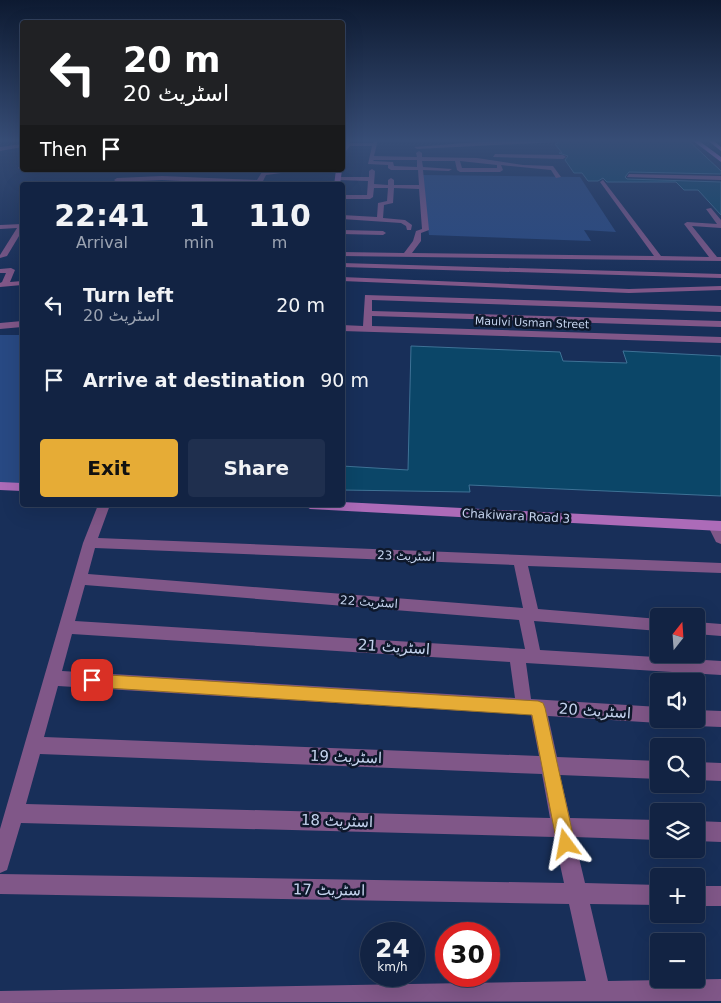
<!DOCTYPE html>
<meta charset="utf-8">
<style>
body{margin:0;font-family:"DejaVu Sans",Vazirmatn,sans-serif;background:#1f2f4e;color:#f1f3f6;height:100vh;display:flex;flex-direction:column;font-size:19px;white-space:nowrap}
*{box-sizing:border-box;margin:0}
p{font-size:16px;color:#9ca4b2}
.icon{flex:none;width:28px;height:28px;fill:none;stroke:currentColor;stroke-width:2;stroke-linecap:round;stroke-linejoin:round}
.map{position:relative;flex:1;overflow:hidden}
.drawer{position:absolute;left:20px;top:182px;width:325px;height:325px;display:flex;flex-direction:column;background:#122343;border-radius:5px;box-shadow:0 5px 20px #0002,0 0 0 1px #31405c}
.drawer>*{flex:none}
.top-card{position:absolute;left:20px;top:20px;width:325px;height:152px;border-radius:5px;box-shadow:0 5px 20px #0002,0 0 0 1px #31405c;background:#202124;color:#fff;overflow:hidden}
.needle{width:32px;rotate:17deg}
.fabs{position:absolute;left:650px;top:608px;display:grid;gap:10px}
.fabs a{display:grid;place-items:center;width:55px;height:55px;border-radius:5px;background:#122343;box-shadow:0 5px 20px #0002,0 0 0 1px #31405c;font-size:25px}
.speed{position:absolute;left:360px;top:922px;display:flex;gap:10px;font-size:25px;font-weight:700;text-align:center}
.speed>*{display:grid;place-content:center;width:65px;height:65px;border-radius:50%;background:#122343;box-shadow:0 5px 20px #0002,0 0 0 1px #31405c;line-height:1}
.speed small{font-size:12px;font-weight:400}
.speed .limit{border:8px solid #d22;background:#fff;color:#111}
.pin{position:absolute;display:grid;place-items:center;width:42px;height:42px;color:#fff;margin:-21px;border-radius:10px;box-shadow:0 2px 8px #0006}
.me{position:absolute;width:55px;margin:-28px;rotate:347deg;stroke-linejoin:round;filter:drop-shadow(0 0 4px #0008)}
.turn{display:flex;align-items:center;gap:18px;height:105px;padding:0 20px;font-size:22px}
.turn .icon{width:65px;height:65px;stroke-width:2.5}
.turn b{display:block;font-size:35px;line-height:42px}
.then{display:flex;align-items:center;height:48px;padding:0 20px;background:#0003;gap:10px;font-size:19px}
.eta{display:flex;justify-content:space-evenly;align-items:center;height:85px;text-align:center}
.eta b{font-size:30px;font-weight:800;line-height:35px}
.primary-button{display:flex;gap:10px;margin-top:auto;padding:10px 20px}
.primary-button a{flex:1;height:58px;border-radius:5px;background:#e6ac36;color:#111;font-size:20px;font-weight:800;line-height:58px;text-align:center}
.primary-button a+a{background:#1f2f4e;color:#f1f3f6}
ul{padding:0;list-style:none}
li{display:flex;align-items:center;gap:15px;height:75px;padding:0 20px}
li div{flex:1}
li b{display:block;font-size:19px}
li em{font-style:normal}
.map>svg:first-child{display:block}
.green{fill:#284983}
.building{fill:#0b4668;stroke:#3e7296}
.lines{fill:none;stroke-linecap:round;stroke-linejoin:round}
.lane{fill:#805788;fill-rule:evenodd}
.street{fill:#805788;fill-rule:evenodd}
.secondary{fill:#ac6bb8;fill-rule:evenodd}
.primary{fill:#ce79de;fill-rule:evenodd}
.route{fill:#e6ac36;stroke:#967023}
.labels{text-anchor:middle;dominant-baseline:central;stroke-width:5;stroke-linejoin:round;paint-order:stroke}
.far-street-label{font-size:11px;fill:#c4d3ed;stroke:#0e182b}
.street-label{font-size:12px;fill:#c4d3ed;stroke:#0e182b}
.near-street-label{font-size:15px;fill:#c4d3ed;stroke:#0e182b}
</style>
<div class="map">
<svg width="721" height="1003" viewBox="0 0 721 1003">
<rect width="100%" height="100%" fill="#182f59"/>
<!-- green -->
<g class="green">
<polygon points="421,175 580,177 616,232 584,230 591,241 429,235"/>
<polygon points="0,335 22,335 22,487 0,486"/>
</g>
<!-- building -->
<g class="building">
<polygon points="558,140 689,141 721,171 721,174 629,172 625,177 627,179 721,182 721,215 698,190 684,190 676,182 607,182 603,178 598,181 588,181 582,173 574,173 565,160 568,156 559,153 562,153 555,144 558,143"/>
<polygon points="411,346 560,352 563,361 627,363 623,351 721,356 721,496 469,485 470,492 342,490 342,466 408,470"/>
</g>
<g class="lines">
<!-- lane -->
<g class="lane">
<polygon points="22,144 22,147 0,151 0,147"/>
<polygon points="629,174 721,176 721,180 627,177"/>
</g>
<!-- street -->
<g class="street">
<path d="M 345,140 L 350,140 L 350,143 L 373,143 L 373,140 L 378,140 L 374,156 L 417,157 L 416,153 L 419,151 L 422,153 L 422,157 L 477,158 L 523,165 L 553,166 L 561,177 L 556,178 L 551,170 L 501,165 L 503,170 L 500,172 L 460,172 L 457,170 L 455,161 L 422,161 L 423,167 L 452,169 L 449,171 L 423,170 L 429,230 L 421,233 L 421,241 L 412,253 L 654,256 L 600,182 L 603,180 L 661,256 L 709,257 L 684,224 L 687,222 L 717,224 L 706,209 L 711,208 L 721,220 L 721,228 L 692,226 L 717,257 L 721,257 L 721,261 L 342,256 L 342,252 L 404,253 L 413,241 L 416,231 L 422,229 L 419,189 L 394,188 L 393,203 L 384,205 L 383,218 L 405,220 L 412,225 L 411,230 L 407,230 L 406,226 L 401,223 L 342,219 L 342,215 L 377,217 L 378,203 L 387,201 L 388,188 L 374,188 L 373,197 L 370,199 L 342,199 L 342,195 L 367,195 L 368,181 L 338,180 L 336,177 L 369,177 L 369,171 L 372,169 L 375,171 L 374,184 L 388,185 L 388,180 L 391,178 L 394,180 L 394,185 L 419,185 L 418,170 L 391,170 L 388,168 L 388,165 L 368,164 L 372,146 L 350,146 L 342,156 ZM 374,160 L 417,160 L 417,167 L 394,166 L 393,162 L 373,161 ZM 460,161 L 497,165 L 497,168 L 462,168 Z"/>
<polygon points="503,140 557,142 417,149 414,147"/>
<polygon points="495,154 563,155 566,157 563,159 493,157"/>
<polygon points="22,166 22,170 18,168 19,167"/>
<polygon points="280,170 304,170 266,175 261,185 162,180 117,182 114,180 117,178 162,176 257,180 262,172"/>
<polygon points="22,224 22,231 7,256 0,258 0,255 17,228 0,229 0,225"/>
<polygon points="342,230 383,231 386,233 383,235 342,234"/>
<polygon points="342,263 721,274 721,278 342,267"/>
<polygon points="11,268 15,270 10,282 22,281 22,285 0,287 0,283 2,282 6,273 0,273 0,269"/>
<polygon points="342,277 629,289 721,286 721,290 629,293 342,281"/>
<polygon points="365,295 721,306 721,312 372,300 372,311 721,321 721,327 372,316 372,326 721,337 721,343 342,331 342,325 363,326"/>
<polygon points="22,321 22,327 0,329 0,323"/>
<path d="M 98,505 L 110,505 L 98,538 L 721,563 L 721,573 L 528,566 L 538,609 L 659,619 L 659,631 L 534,621 L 540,650 L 721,661 L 721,675 L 526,663 L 531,699 L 659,707 L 659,719 L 666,719 L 659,723 L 548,716 L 557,757 L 659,761 L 659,779 L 560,775 L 570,818 L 659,820 L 659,840 L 574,837 L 585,883 L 659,885 L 659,905 L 590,904 L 608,981 L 721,979 L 721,1001 L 0,1003 L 0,991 L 586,981 L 569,904 L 0,894 L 0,874 L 564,883 L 554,837 L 21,823 L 7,870 L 0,873 L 0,829 L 83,543 ZM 95,548 L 514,565 L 523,608 L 88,574 ZM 85,585 L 519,620 L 525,649 L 75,621 ZM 72,634 L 510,662 L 515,698 L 62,671 ZM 58,686 L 531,715 L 539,756 L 44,737 ZM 40,754 L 542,774 L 550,818 L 26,804 Z"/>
<polygon points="715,521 721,525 721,544 716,542 708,526 710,523"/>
<polygon points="696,622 721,624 721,636 696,634"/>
<polygon points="696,710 721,711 721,727 696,726 690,724 688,719 696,719"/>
<polygon points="696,762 721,763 721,781 696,780"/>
<polygon points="696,821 721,822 721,842 696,841"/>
<rect x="696" y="886" width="25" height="20"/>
</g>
<!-- secondary -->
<g class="secondary">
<polygon points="336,170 342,170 340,185 334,185"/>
<polygon points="0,482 22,483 22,491 0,490"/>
<polygon points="342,502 721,521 721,531 310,509 304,505 342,505"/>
</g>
<!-- primary -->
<g class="primary">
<polygon points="692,140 698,140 721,157 721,162"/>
<polygon points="707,140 713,140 721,147 721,151"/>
</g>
</g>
<!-- sky -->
<linearGradient id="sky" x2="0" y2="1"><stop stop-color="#0d1a31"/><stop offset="0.5" stop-color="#374d76"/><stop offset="1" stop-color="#374d76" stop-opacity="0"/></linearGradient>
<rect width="721" height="281" fill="url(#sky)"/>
<!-- route -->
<polygon class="route" points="92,674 538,701 543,703 545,708 575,844 572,850 566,853 559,850 557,844 532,715 92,687 86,685 84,680 86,676"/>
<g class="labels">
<!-- far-street labels -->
<g class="far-street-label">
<text transform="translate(532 323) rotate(2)">Maulvi Usman Street</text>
</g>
<!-- street labels -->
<g class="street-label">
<text transform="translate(516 516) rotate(3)">Chakiwara Road 3</text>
<text transform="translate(406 556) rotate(2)">اسٹریٹ 23</text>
<text transform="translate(369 602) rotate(4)">اسٹریٹ 22</text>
</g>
<!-- near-street labels -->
<g class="near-street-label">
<text transform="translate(394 647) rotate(4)">اسٹریٹ 21</text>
<text transform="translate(595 711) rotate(4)">اسٹریٹ 20</text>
<text transform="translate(346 757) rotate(2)">اسٹریٹ 19</text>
<text transform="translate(337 821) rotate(2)">اسٹریٹ 18</text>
<text transform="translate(329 890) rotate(1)">اسٹریٹ 17</text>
</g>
</g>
</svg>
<div class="fabs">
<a><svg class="needle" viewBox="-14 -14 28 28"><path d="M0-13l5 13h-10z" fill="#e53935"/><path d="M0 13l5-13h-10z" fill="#9ca4b2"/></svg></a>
<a><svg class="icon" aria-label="sound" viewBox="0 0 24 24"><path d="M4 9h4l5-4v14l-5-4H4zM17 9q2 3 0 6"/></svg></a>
<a><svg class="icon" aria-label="search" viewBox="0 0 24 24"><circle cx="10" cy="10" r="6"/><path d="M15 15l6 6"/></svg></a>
<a><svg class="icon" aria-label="layers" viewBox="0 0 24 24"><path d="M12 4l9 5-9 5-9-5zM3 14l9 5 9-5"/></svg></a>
<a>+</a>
<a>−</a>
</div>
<div class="speed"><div>24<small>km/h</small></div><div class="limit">30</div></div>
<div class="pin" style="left:92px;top:680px;background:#d93025"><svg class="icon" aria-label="arrive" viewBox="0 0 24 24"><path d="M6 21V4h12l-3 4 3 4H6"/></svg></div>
<svg class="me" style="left:566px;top:844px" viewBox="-20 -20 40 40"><path d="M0-17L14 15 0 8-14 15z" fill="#e6ac36" stroke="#fff" stroke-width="4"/></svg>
<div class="top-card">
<div class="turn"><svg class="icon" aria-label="left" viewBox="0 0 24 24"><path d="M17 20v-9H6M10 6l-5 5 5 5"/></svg><div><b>20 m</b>اسٹریٹ 20</div></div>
<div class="then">Then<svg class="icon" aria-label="arrive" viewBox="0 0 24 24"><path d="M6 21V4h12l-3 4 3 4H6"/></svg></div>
</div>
<section class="drawer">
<div class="eta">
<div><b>22:41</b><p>Arrival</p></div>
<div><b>1</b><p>min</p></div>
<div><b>110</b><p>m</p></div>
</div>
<ul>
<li><svg class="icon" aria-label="left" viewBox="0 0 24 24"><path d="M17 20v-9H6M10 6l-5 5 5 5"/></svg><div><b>Turn left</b><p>اسٹریٹ 20</p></div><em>20 m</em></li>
<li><svg class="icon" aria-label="arrive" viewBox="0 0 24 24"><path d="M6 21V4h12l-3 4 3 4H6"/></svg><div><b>Arrive at destination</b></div><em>90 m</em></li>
</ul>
<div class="primary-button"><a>Exit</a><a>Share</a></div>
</section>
</div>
